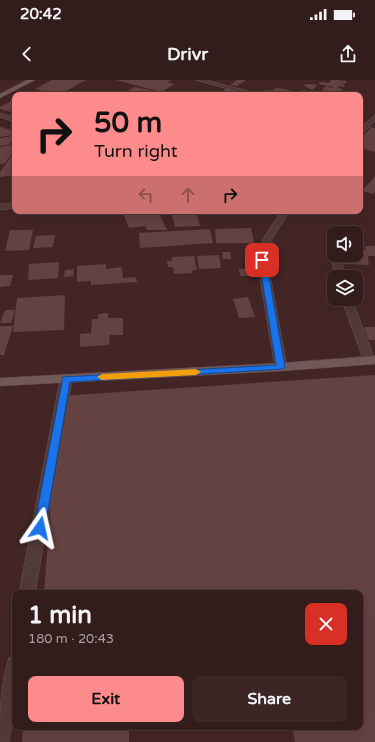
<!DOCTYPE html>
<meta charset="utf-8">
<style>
body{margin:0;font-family:"Varela Round",sans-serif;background:#3b2525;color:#f1f3f6;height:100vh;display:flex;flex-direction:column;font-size:15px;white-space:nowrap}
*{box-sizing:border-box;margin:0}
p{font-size:13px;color:#a9a1a3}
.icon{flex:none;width:22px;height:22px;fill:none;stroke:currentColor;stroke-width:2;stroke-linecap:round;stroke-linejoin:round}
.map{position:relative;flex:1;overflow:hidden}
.panel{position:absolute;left:12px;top:510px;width:351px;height:140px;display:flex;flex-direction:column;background:#331c1c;border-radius:8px;box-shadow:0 4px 16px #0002,0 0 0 1px #4e3a3b}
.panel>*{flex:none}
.banner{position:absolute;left:12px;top:12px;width:351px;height:122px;border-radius:8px;box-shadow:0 4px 16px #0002,0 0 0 1px #4e3a3b;background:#fe8b8b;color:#111;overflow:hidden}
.fabs{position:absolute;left:327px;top:146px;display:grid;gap:8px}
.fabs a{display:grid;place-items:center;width:36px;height:36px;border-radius:8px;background:#331c1c;box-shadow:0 4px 16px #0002,0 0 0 1px #4e3a3b;font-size:20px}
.pin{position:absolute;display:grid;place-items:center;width:34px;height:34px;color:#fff;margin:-17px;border-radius:8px;box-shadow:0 2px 6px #0006}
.me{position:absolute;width:44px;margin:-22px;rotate:11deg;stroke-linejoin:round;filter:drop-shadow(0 0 3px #0008)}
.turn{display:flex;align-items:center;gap:14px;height:84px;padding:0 16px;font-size:18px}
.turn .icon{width:52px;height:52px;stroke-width:2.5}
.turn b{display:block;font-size:28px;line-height:34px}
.lanes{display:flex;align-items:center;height:38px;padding:0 16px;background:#0003;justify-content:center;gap:20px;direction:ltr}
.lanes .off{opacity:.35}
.round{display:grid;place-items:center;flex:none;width:42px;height:42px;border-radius:8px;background:#3b2525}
.head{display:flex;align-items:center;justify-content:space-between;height:68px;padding:0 16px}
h1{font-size:24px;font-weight:700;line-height:30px}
.action{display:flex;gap:8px;margin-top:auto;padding:8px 16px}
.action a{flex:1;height:46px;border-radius:8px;background:#fe8b8b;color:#111;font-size:16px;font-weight:700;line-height:46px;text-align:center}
.action a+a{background:#3b2525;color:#f1f3f6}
.status{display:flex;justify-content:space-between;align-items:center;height:28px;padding:0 20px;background:#331c1c;direction:ltr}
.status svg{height:11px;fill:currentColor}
header{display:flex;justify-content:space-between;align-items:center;height:52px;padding:0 16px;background:#331c1c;font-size:18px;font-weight:700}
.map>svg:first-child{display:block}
.building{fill:#644242}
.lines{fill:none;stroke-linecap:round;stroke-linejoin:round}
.minor-casing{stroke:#6e5555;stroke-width:1}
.major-casing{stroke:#5d4344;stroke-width:1}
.minor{fill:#533a3a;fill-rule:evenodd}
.major{fill:#735859;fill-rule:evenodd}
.route{fill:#1a73e8;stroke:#114b97}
.slow{fill:#f59e0b}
</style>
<div class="status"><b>20:42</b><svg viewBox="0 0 49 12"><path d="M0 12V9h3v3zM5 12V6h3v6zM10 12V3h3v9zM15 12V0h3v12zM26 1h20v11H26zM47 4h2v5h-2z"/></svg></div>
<header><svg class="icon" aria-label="back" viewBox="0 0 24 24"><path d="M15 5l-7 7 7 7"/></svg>Drivr<svg class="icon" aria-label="share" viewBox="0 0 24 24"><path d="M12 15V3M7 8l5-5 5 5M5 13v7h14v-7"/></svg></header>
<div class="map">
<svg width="375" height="662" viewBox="0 0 375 662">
<rect width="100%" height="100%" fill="#442526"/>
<!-- building -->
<g class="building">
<polygon points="52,0 86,0 59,15 35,9"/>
<polygon points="116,0 172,0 167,2 175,4 161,12"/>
<polygon points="237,0 246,0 237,6 230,5"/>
<polygon points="331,0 338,0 347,1 345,4 337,2 345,5 343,7 339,6 337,8 343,9 339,13 322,10 326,6 332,8 334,7 318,4 321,2 329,3"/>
<polygon points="306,4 311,4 318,5 312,10 304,6"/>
<polygon points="135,7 155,11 154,12 163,15 120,15"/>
<polygon points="276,8 284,9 295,12 289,15 264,11 266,10 272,11"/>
<polygon points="226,9 247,14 247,15 215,15"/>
<polygon points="303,10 313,12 309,15 295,15 298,11 301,12"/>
<polygon points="15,19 15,33 0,29 0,27"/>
<polygon points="0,47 15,51 15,55 0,57"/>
<polygon points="371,47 375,48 375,72 360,68 360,59"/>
<polygon points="14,56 9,65 0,66 0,58"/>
<polygon points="15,65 15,69 5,83 0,84 0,67"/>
<polygon points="15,71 15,86 13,89 15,88 15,95 0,97 0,92"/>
<polygon points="375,96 375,111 373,114 362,111"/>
<polygon points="122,131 158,131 167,150 147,150 145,146 129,148"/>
<polygon points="171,131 196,131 200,146 175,147"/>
<polygon points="251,148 254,163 216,163 215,149"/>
<polygon points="210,149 213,163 140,168 139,153"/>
<polygon points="10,150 33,150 29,170 5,171"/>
<polygon points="55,155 53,167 33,168 36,156"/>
<polygon points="365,166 375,166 375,176 368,176 369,185 342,184 341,175 356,175 356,169 366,170"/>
<polygon points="222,172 230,172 231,179 223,179"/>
<polygon points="219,175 221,188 199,189 197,176"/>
<polygon points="194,176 197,190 192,190 193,193 174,194 173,187 168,187 167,181 172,181 172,177"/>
<polygon points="59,182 58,198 28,200 29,184"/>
<polygon points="106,184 106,189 122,187 123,198 136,197 137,202 91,205 91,201 77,202 77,186"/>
<polygon points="253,188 254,196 240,196 239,189"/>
<polygon points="74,189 73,196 64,197 65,190"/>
<polygon points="0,195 13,195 10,206 0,207"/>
<polygon points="65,215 64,250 13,252 17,218"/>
<polygon points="248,217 255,237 239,238 233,219"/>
<polygon points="5,230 15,230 11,243 0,243"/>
<polygon points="108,233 108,238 123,238 123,255 110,255 109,265 80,267 80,254 91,253 92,239 98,239 98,234"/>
<polygon points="0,246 13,246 4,275 0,275"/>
<polygon points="364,247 375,247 375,260 369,260"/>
<polygon points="375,295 375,662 295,662 292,647 360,647 360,513 44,513 59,316"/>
<polygon points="23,647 129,647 129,662 22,662"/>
</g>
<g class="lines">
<defs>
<g id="minor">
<polygon points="196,0 206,0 262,15 251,15"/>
<polygon points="0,33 15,38 15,42 0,37"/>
<polygon points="375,35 375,41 362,54 360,55 360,49"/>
<polygon points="0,124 15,124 15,128 0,130"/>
<polygon points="282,131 290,131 272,159 267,180 287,287 285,290 277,290 275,287 257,180 263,159"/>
<polygon points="336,177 341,180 346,197 336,197 331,180"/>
<polygon points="342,219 352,219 375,280 374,284 366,284 364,281"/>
<polygon points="66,296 70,297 72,300 35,513 19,513 60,300 62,297"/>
<path d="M 15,576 L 15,629 L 9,662 L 0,662 C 0,634 0,605 9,578 Z"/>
</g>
<g id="major">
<polygon points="27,0 35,0 0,18 0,14"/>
<polygon points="375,276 375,284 281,291 0,306 0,298 281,283"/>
</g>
</defs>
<!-- minor casing -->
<use href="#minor" class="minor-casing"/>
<!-- major casing -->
<use href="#major" class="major-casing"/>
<!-- minor -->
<use href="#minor" class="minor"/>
<!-- major -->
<use href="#major" class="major"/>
</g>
<!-- route -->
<polygon class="route" points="262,178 266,180 285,287 284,289 70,302 45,448 43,452 40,453 36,452 34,448 63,297 276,285 259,180"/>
<!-- slow -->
<polygon class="slow" points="196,289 201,292 196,295 102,300 97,297 102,294"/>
</svg>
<div class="fabs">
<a><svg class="icon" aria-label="sound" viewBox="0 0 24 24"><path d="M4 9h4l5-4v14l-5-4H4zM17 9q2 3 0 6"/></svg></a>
<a><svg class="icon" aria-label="layers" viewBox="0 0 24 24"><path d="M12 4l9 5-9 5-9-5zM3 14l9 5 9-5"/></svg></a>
</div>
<div class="pin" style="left:262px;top:180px;background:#d93025"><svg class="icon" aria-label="arrive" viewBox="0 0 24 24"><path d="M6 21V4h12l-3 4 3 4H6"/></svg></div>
<svg class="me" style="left:40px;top:448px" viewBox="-20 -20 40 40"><path d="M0-17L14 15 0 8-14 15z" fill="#1a73e8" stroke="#fff" stroke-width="4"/></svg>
<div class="banner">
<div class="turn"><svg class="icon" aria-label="right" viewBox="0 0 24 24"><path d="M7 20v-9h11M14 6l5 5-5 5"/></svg><div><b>50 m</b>Turn right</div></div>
<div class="lanes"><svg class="icon off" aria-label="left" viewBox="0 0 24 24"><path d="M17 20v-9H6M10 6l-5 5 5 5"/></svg><svg class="icon off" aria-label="ahead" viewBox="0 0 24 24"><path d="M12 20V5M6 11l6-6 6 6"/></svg><svg class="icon" aria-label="right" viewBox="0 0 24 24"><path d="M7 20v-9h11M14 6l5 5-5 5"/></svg></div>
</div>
<section class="panel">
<div class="head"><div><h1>1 min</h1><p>180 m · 20:43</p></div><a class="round" style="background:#d93025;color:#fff"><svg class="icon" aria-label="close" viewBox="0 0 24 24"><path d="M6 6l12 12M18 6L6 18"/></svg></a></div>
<div class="action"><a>Exit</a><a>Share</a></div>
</section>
</div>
